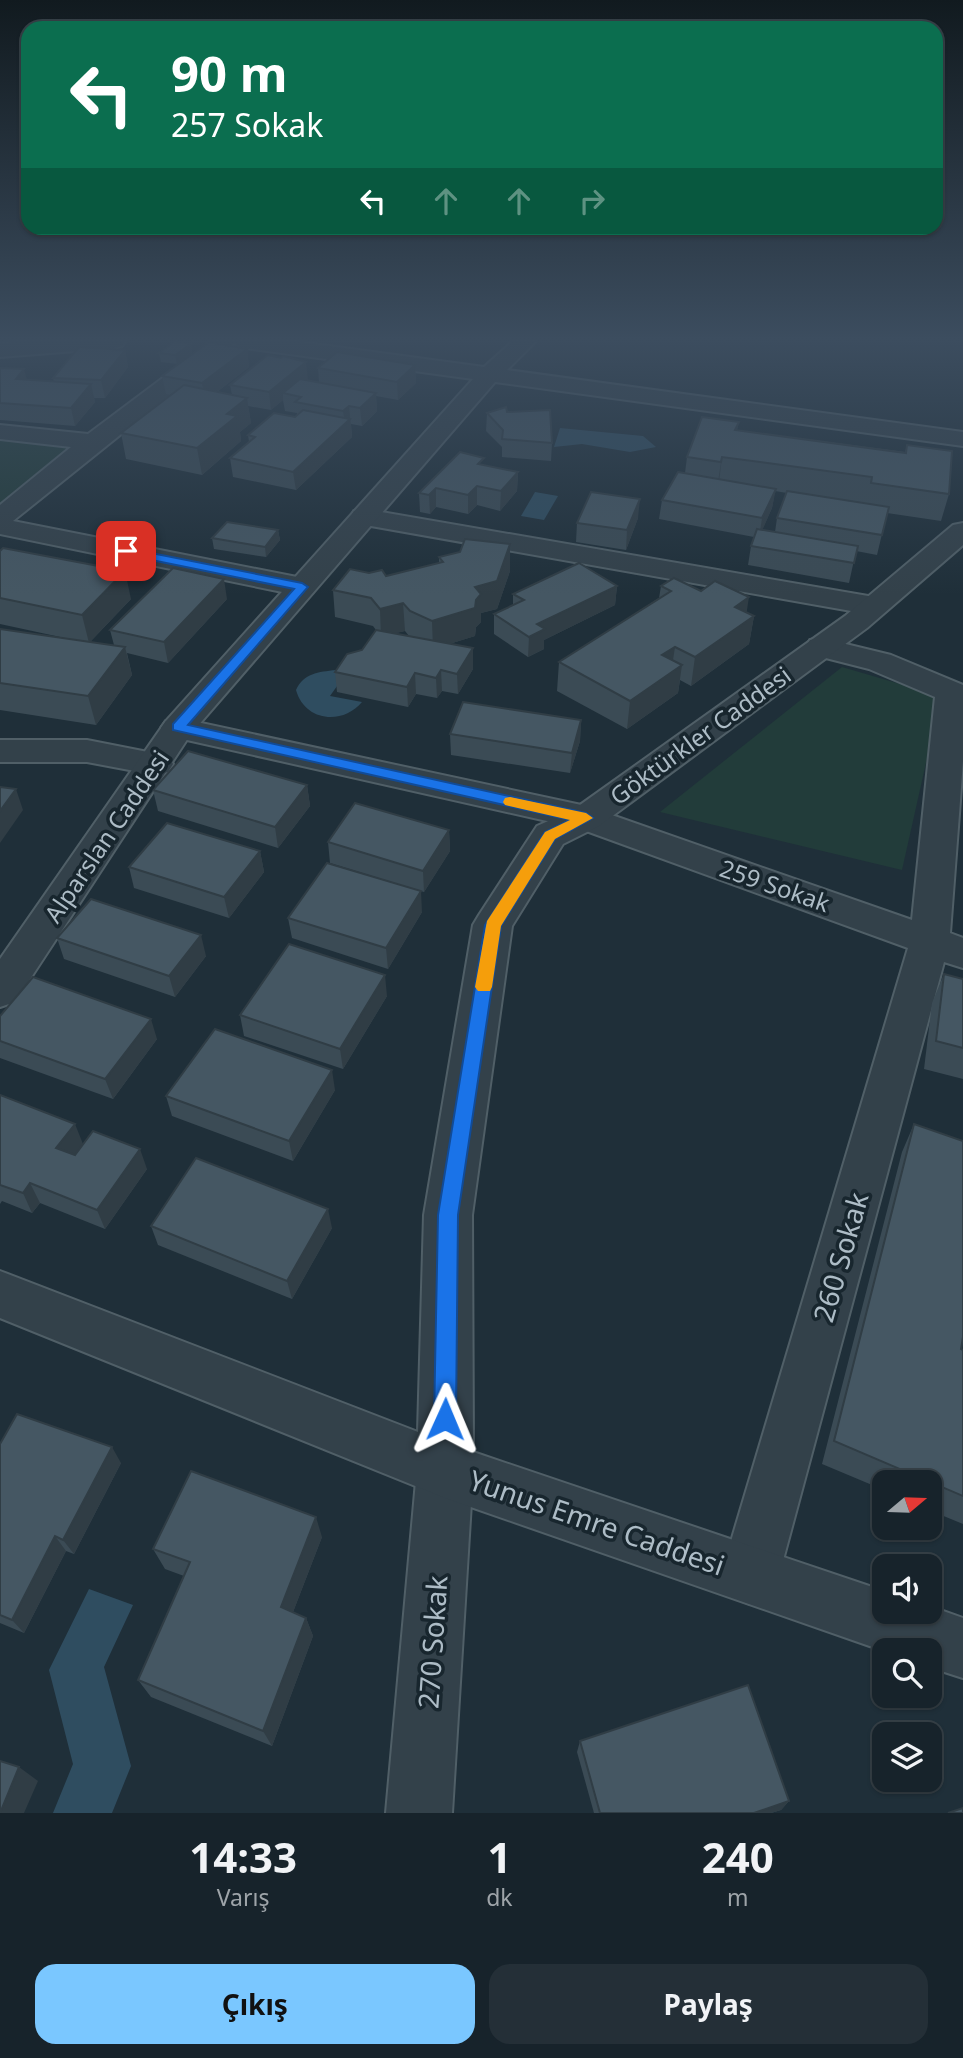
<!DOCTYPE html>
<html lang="tr">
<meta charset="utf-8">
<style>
body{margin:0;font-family:"Noto Sans",sans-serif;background:#242f37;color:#f1f3f6;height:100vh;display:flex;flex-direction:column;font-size:26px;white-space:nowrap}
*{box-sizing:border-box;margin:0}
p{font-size:23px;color:#9ea4a9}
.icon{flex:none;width:38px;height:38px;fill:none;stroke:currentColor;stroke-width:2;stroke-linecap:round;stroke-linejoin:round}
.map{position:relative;height:1813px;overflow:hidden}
.details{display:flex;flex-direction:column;background:#17232b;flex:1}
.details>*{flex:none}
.guide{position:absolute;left:21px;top:21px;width:922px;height:214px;border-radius:21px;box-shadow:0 2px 5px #0004,0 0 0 2px #364047;background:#0b6e4f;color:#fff;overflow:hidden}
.needle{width:46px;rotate:71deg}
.buttons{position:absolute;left:872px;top:1470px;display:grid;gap:14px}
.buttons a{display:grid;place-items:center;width:70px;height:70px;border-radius:14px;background:#17232b;box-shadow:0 2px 5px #0004,0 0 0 2px #364047;font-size:35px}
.pin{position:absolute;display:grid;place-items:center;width:60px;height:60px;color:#fff;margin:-30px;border-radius:14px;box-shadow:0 4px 10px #0006}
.me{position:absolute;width:77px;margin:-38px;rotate:1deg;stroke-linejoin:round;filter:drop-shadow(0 0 5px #0008)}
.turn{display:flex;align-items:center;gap:24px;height:147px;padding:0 35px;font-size:32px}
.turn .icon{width:91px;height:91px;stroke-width:2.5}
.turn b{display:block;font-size:49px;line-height:60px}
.lanes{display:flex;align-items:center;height:66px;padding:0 35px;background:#0003;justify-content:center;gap:35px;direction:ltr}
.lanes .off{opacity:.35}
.eta{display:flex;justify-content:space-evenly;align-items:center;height:119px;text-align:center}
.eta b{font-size:42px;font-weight:700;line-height:49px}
.cta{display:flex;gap:14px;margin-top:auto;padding:14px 35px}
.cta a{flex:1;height:80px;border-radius:21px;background:#7ac7ff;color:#111;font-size:28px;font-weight:700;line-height:80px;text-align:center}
.cta a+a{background:#242f37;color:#f1f3f6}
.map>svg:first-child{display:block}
.green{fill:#223c3a}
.water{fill:#2f4d60}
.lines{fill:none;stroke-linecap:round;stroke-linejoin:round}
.minor-casing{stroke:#505f67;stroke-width:4}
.tertiary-casing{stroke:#505f67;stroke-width:4}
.minor{fill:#33414a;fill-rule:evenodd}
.tertiary{fill:#33414a;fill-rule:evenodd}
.wall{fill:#3b4b55;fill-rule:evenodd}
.shaded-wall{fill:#303d45}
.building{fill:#455763;stroke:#303d45;stroke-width:2}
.route{fill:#1a73e8;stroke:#114b97;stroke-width:2}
.slow{fill:#f59e0b}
.labels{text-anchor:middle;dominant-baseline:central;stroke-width:7;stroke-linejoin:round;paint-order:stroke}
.street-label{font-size:24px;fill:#adbcc6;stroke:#18262e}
.near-street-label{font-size:28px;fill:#adbcc6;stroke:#18262e}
</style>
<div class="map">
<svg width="963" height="1813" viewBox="0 0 963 1813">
<rect width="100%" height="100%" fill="#1f2f39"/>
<!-- green -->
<g class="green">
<polygon points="0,440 78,447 0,507"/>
<polygon points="842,667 941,696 902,870 660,812"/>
</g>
<!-- water -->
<g class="water">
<polygon points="560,428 643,436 656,447 630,452 582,444 554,447"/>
<polygon points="535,492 558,496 544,520 521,516"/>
<path d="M 336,670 L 347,672 L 330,696 L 362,702 C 343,725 305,722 296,690 C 304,673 318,672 336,670 Z"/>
<polygon points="89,1589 133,1605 104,1667 131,1766 112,1813 53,1813 73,1764 49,1670"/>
</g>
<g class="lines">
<defs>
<g id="minor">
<polygon points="212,341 237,341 13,521 302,578 312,581 316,587 312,593 302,596 0,534 0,505 71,447 0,439 0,425 88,434"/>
<polygon points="364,509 874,597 884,600 889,606 884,612 874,615 354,523 351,517 354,511"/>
<polygon points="821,638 891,655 963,685 963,761 950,933 963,938 963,968 944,962 779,1575 771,1596 750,1604 729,1596 721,1575 908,948 578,828 178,738 166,735 161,728 166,721 178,718 586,806 912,920 935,697 869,669 810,654 806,647 810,640"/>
<polygon points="0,740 87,740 168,756 173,764 168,772 156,775 87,762 0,762"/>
<polygon points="445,1442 465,1450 473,1470 452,1813 386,1813 417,1470 425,1450"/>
</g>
<g id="tertiary">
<polygon points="33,341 125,341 122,346 114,348 0,357 0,343"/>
<polygon points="234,341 292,341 484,367 513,341 536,341 507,370 963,432 963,446 495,382 190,735 15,1002 0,1007 0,959 166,721 473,379 245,348 237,346"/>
<polygon points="963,523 963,545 867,628 599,826 563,844 512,926 472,1215 473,1452 884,1591 884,1612 929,1612 929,1606 963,1618 963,1678 929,1667 929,1650 884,1651 445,1498 0,1318 0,1271 418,1432 424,1215 473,925 479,915 537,826 573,810 845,616 953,525"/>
</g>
</defs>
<!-- minor casing -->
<use href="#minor" class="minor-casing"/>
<!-- tertiary casing -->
<use href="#tertiary" class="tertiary-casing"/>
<!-- minor -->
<use href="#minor" class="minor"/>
<!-- tertiary -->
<use href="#tertiary" class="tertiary"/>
</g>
<!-- wall -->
<g class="wall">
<polygon points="191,344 192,353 177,364 161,362 159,353"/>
<polygon points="247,349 249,367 217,392 232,395 230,385 307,380 319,382 318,368 415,365 416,383 398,400 376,396 377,411 362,426 351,424 352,437 296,490 233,477 230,458 249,442 248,435 295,417 297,415 297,413 285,411 283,400 271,410 248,406 251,423 240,432 241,441 202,475 126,459 121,433 171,395 166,394 162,376"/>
<polygon points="125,350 128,367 105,398 94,398 95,402 75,426 0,420 0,368 27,380 54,382 53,378"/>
<polygon points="507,412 552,443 551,461 502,457 502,447 486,431 487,413"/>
<path d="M 739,422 L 737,430 L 905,452 L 907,445 L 949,494 L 941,521 L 887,513 L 877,555 L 856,551 L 849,583 L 748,565 L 751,546 L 754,537 L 659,519 L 662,500 L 685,473 L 687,457 ZM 775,491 L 787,493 L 777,518 L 775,532 L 762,530 L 772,508 Z"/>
<polygon points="484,465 518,472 517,491 500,511 477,505 468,514 436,507 430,514 420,512 419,493"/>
<polygon points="638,518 626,550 576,542 577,523"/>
<polygon points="278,530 280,540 266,557 214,549 212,538"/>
<polygon points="0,551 131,599 90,642 114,645 110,630 227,599 168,663 127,653 132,675 96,725 0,710 0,629 74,640 0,624"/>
<path d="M 439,557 L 510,571 L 497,609 L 481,613 L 481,622 L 476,627 L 475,636 L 449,644 L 473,648 L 473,669 L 458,694 L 442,691 L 437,698 L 416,694 L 408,707 L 337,692 L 335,672 L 362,650 L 376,630 L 373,626 L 335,617 L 333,590 L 439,563 ZM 405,631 L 409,636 L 395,633 Z"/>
<polygon points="617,586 615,605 544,640 544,649 528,657 494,634 494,614 513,605 513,594"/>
<polygon points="661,586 747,613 754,616 749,644 691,686 680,680 678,693 627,729 557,691 559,662 659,598"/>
<polygon points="581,720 580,741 570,773 451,755 450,734"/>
<polygon points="307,785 310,806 278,848 158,811 153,790"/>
<polygon points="449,830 450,851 424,892 330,863 328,842"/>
<polygon points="260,851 264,872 229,918 134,888 129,867"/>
<polygon points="422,912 388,969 292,938 288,918"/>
<polygon points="57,938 206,956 175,997 64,959"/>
<polygon points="944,974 963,979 963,1079 924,1069 932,1003"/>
<polygon points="387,996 343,1069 244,1036 240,1015"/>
<polygon points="0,1016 157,1039 113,1099 0,1058"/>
<polygon points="335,1090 293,1161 172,1116 166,1096"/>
<polygon points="0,1095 83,1144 75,1155 147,1169 105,1229 40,1203 32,1213 2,1201 0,1204"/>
<polygon points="914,1124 961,1349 963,1350 963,1524 929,1510 929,1482 884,1482 884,1490 822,1464 902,1152"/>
<polygon points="151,1226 332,1228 292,1299 158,1245"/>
<polygon points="0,1444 121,1463 74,1554 66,1551 24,1633 0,1623"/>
<polygon points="322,1537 293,1612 306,1618 313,1636 272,1746 151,1697 138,1680 184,1576 165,1569 153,1549"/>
<polygon points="580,1741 789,1801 781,1810 771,1813 594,1813 577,1752"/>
</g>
<!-- shaded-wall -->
<g class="shaded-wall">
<polygon points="191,344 192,353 177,364 175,355"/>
<polygon points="247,349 249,367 205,401 202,383"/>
<polygon points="125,350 128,367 105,398 101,380"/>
<polygon points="306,362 308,380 283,393 283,400 271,410 269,392"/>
<polygon points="415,365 416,383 398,400 397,382"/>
<polygon points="24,369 29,387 16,379"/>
<polygon points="91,384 95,402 75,426 71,408"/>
<polygon points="376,393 377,411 362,426 360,408"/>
<polygon points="247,398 251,423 240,432 241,441 202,475 197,448 227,414"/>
<polygon points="349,406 352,437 296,490 293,472 345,424 343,411"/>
<polygon points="722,457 719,483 717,488 721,462"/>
<polygon points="518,472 517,491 500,511 501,491"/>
<polygon points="477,486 477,505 468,514 468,495"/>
<polygon points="436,488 436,507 430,514 429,495"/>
<polygon points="776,489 772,508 759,538 762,518"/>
<polygon points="640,499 638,518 626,550 627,530"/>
<polygon points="278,530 280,540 266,557 265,547"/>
<polygon points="510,544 510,571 497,609 481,613 481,622 476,627 475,636 433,649 432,621 475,587"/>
<polygon points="125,571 131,599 89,643 82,615"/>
<polygon points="224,579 227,599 168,663 164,642"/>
<polygon points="617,586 615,605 544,640 544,649 528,657 529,637 537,624"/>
<polygon points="749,597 745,623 754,616 749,644 691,686 695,657 735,607"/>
<polygon points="403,603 405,631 381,637 380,609"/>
<polygon points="125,647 132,675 96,725 88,696"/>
<polygon points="675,647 671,673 682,665 678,693 627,729 630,701 662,655"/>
<polygon points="473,648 473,669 458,694 457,674"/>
<polygon points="441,670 442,691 437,698 436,678"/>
<polygon points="415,673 416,694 408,707 407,687"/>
<polygon points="581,720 580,741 570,773 572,753"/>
<polygon points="307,785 310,806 278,848 275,827"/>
<polygon points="16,789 23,810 0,843 0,811"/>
<polygon points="449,830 450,851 424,892 423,871"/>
<polygon points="260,851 264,872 229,918 224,897"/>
<polygon points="421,891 422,912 388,969 386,948"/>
<polygon points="201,935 206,956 175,997 169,976"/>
<polygon points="385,975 387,996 343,1069 340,1049"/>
<polygon points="151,1019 157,1039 113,1099 105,1079"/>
<polygon points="332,1070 335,1090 293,1161 289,1141"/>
<polygon points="75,1124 83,1144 65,1167 56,1148"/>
<polygon points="140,1149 147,1169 105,1229 97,1210"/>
<polygon points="30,1183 40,1203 32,1213 23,1193"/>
<polygon points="328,1209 332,1228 292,1299 287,1281"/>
<polygon points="112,1447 121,1463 74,1554 63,1540"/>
<polygon points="316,1517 322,1537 288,1625 281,1607"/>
<polygon points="55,1536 66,1551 24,1633 12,1620"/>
<polygon points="306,1618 313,1636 272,1746 263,1731"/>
<polygon points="19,1767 38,1781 24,1813 0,1813"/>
<polygon points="789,1801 781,1810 771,1813 754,1813"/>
</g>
<!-- building -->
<g class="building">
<polygon points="175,341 191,344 175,355 159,353"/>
<polygon points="209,342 247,349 202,383 162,376"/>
<polygon points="79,347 125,350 101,380 53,378"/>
<polygon points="337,352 415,365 397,382 318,368"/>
<polygon points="268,355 281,358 283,356 306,362 269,392 230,385"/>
<polygon points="0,368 24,369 16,379 91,384 71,408 0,403"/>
<polygon points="300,379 376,393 360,408 349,406 343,411 295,402 301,397 283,393"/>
<polygon points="184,385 247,398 227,414 237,416 197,448 121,433"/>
<polygon points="506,407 507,412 550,410 552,443 502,439 503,430 487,413"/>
<polygon points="303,410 350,419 293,472 230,458 255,437 248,435 274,413 295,417"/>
<polygon points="702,417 739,422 735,430 906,453 907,445 952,451 949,494 871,483 872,477 722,457 721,462 687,457"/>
<polygon points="460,452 484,458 478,464 518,472 501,491 477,486 468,495 436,488 429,495 419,493"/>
<polygon points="678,472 776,489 762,518 662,500"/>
<polygon points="787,491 889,507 882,535 777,518"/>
<polygon points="591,492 640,499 627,530 577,523"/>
<polygon points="227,522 278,530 265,547 212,538"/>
<polygon points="757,529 858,546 854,563 751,546"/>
<polygon points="465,539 510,544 497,581 475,587 481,594 476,600 475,608 432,621 410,611 403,603 380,609 371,598 333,590 350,569 369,573 382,570 386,576 443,562 439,557 460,552"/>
<polygon points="3,548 125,571 82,615 0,598 0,551"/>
<polygon points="579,563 617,586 537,624 545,629 529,637 494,614 524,600 513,594"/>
<polygon points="173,568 224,579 164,642 110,630"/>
<polygon points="674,578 701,591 715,581 749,597 735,607 754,616 695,657 675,647 662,655 682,665 630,701 559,662 671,591 661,586"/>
<polygon points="0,629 125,647 88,696 0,683"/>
<polygon points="376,630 473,648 457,674 441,670 436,678 415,673 407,687 335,672 347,654 362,650"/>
<polygon points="463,702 581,720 572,753 450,734"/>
<polygon points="188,751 307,785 275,827 153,790"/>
<polygon points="0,787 16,789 0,811"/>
<polygon points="355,803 449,830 423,871 328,842"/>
<polygon points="167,823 260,851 224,897 129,867"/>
<polygon points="327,863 421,891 386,948 288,918"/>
<polygon points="91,899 201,935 169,976 57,938"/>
<polygon points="289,944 385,975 340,1049 240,1015"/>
<polygon points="944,974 963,979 963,1048 936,1041"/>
<polygon points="33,977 151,1019 105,1079 0,1041 0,1016"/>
<polygon points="215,1029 332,1070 289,1141 166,1096"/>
<polygon points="0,1095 75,1124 56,1148 75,1155 93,1131 140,1149 97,1210 30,1183 23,1193 0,1185"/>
<polygon points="914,1124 963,1141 963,1337 961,1349 963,1350 963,1496 834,1441"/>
<polygon points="196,1158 328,1209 287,1281 151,1226"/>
<polygon points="17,1414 112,1447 63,1540 55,1536 12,1620 0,1615 0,1444"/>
<polygon points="191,1471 316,1517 281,1607 306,1618 263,1731 138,1680 190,1562 153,1549"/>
<polygon points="748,1685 789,1801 754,1813 600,1813 580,1741"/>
<polygon points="0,1761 19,1767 0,1813"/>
<polygon points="963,1808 963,1813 948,1813"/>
</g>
<!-- sky -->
<linearGradient id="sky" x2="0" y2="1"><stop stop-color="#111a1f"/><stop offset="0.57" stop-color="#3c4d5f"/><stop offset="1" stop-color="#3c4d5f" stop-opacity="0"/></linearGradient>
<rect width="963" height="595" fill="url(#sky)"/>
<!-- route -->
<polygon class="route" points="126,548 302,583 308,587 188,725 586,813 593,818 555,839 501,926 458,1215 456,1419 453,1427 445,1431 438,1427 434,1419 438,1215 485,925 545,832 570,820 173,730 173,724 294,589 122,554 120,551"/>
<!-- slow -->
<polygon class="slow" points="510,797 586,813 593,818 555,839 501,926 492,987 490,991 478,991 475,987 487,921 545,832 570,820 505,805 503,802 505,798"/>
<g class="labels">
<!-- street labels -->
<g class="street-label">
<text transform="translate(700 735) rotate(-36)">Göktürkler Caddesi</text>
<text transform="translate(106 836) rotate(-56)">Alparslan Caddesi</text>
<text transform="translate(775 885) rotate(19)">259 Sokak</text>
</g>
<!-- near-street labels -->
<g class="near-street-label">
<text transform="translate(840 1257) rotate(-74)">260 Sokak</text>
<text transform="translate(597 1522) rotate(19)">Yunus Emre Caddesi</text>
<text transform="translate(432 1642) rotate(-86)">270 Sokak</text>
</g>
</g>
</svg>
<div class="buttons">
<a><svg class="needle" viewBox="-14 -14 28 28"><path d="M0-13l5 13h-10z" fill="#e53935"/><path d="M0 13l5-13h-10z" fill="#9ea4a9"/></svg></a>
<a><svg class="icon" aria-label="sound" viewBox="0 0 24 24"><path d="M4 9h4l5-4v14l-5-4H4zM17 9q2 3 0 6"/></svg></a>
<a><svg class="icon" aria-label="search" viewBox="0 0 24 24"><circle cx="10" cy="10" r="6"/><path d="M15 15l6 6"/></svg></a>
<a><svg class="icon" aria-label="layers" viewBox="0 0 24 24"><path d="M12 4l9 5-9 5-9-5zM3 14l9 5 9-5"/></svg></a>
</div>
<div class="pin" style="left:126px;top:551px;background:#d93025"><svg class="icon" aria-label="arrive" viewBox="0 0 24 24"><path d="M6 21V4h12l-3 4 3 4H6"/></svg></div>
<svg class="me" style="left:445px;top:1419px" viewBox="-20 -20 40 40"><path d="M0-17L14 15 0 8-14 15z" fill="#1a73e8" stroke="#fff" stroke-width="4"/></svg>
<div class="guide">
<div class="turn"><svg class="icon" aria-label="left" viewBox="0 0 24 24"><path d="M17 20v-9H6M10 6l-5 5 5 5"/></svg><div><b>90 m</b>257 Sokak</div></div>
<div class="lanes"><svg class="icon" aria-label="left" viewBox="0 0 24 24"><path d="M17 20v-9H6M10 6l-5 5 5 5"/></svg><svg class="icon off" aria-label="ahead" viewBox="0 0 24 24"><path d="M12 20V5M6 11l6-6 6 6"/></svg><svg class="icon off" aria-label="ahead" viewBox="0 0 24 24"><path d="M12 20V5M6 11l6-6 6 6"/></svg><svg class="icon off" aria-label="right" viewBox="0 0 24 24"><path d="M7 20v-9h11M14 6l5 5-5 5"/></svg></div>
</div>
</div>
<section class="details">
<div class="eta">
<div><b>14:33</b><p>Varış</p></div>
<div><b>1</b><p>dk</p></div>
<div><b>240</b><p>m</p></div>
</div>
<div class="cta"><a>Çıkış</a><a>Paylaş</a></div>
</section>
